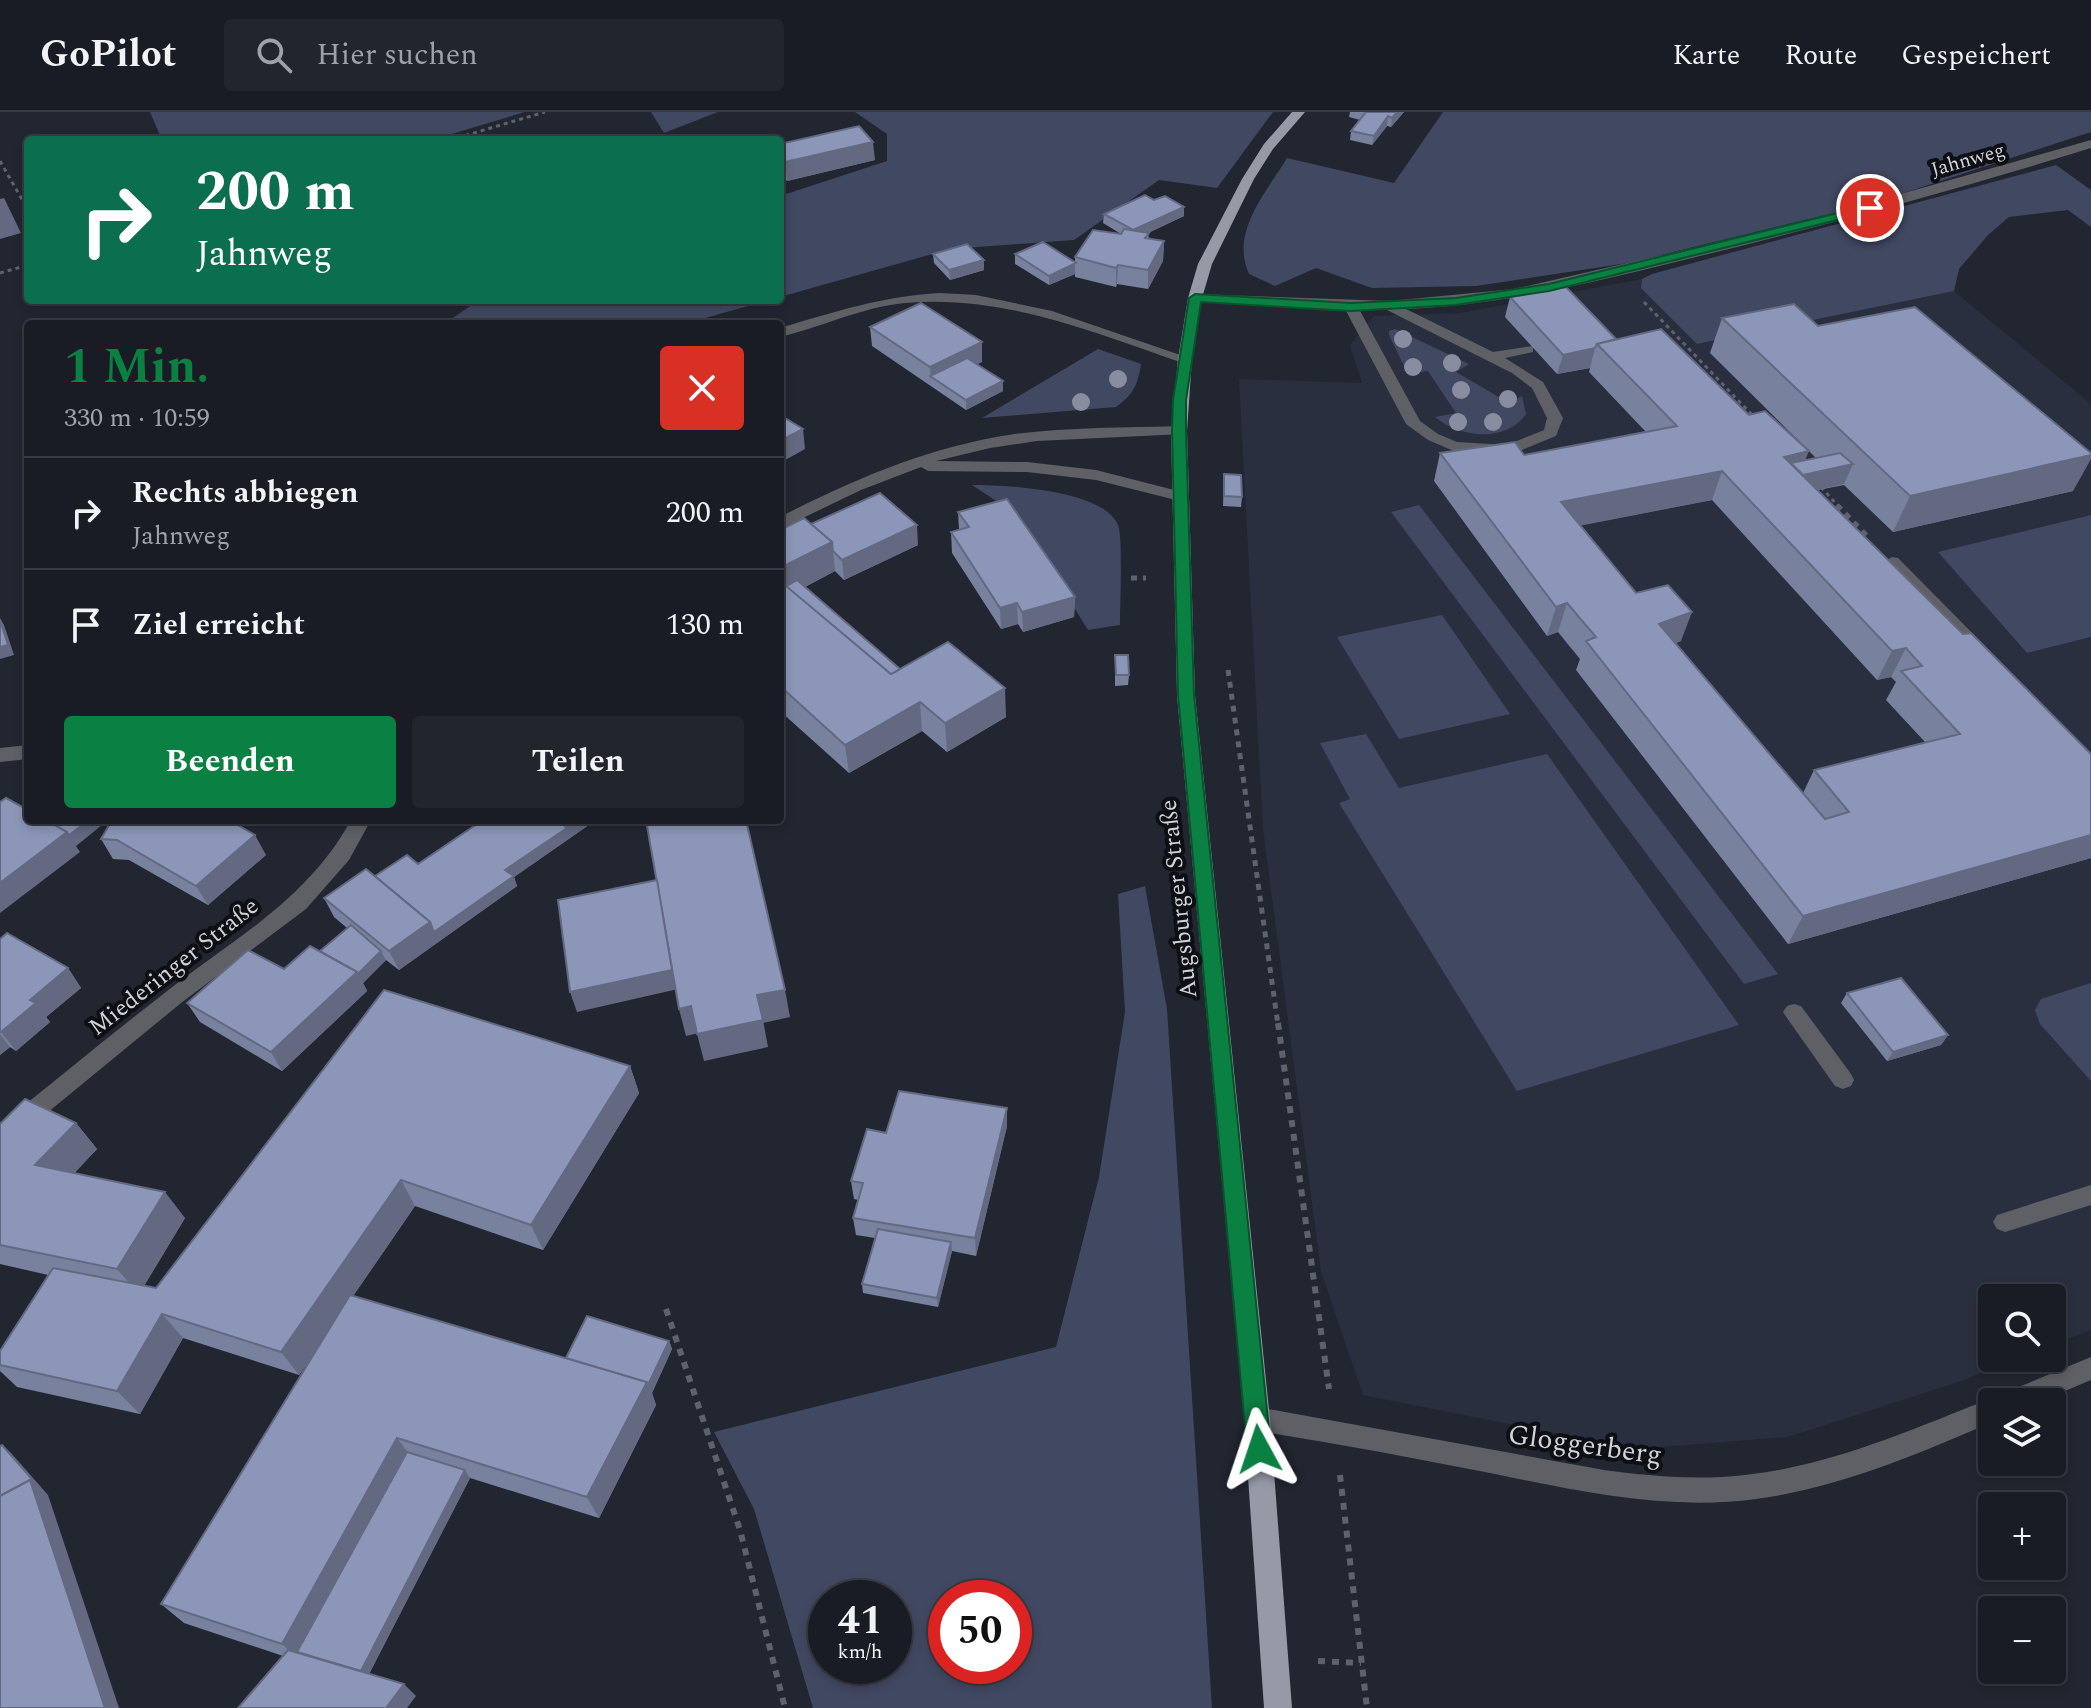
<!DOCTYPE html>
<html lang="de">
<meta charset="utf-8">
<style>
body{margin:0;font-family:Spectral,serif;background:#23252d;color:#f1f3f6;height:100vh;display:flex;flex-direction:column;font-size:30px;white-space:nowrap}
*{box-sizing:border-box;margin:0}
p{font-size:26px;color:#9fa1a7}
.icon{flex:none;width:44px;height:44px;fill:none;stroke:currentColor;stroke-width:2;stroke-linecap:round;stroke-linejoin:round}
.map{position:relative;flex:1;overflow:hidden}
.sheet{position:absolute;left:24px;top:208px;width:760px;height:504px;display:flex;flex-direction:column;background:#1a1c25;border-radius:8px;box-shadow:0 4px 12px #0003,0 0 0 2px #383a42}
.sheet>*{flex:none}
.top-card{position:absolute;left:24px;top:24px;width:760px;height:168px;border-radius:8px;box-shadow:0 4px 12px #0003,0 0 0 2px #383a42;background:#0b6e4f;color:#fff;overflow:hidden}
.fabs{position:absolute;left:1978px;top:1172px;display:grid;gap:16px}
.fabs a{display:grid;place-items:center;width:88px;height:88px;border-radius:8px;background:#1a1c25;box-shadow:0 4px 12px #0003,0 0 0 2px #383a42;font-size:40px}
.speed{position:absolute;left:808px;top:1468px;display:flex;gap:16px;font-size:40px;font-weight:700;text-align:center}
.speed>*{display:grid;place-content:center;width:104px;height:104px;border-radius:50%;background:#1a1c25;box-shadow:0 4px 12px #0003,0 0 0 2px #383a42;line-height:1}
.speed small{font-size:20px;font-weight:400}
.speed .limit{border:12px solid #d22;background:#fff;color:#111}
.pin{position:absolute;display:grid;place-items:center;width:68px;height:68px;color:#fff;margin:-34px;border:4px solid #fff;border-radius:50%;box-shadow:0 2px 8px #0007}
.me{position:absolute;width:88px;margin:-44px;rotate:355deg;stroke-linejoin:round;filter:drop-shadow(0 0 6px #0008)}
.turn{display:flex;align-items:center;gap:28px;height:168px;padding:0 40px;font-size:36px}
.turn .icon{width:104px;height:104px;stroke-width:2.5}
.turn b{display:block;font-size:56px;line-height:68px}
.round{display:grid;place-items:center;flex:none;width:84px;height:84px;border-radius:8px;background:#23252d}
.overview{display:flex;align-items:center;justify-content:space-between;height:136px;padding:0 40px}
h1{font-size:48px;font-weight:700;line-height:60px;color:#0b8043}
.action{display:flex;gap:16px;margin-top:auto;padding:16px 40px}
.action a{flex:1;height:92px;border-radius:8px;background:#0b8043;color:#fff;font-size:32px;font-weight:700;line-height:92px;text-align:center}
.action a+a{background:#23252d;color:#f1f3f6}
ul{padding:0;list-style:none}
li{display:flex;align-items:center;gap:24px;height:112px;padding:0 40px;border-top:2px solid #383a42}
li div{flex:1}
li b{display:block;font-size:30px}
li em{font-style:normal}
header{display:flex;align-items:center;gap:48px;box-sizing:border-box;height:112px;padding:0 40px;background:#1a1c25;border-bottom:2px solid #383a42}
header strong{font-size:38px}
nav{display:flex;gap:44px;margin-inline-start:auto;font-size:28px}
.search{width:560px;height:72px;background:#23252d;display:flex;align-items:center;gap:20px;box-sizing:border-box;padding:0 28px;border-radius:8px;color:#9fa1a7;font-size:30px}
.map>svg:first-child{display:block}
.built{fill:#2a2f40}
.green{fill:#414861;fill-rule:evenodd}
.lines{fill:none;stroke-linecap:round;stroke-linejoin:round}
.path-far2{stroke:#5e626c;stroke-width:3;stroke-dasharray:4 4;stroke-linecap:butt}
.path-far1{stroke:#5e626c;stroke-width:5;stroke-dasharray:6 6;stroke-linecap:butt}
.path{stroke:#5e626c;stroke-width:6;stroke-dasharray:7 7;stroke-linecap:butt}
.minor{fill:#5e6066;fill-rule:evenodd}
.major{fill:#969aa6;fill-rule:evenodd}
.tree{fill:#888ea0}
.wall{fill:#78819e;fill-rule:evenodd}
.shaded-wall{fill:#626981}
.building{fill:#8c96b8;stroke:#626981;stroke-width:2;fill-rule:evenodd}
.route{fill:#0b8043;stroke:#07532c;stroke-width:2}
.labels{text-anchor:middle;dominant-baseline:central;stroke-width:8;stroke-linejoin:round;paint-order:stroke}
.far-street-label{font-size:20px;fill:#d1d3db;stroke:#0d0f14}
.street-label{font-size:24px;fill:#d1d3db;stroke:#0d0f14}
.near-street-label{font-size:28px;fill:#d1d3db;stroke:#0d0f14}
</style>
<header>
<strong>GoPilot</strong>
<div class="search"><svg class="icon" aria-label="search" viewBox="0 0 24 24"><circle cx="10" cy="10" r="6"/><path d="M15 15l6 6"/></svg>Hier suchen</div>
<nav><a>Karte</a><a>Route</a><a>Gespeichert</a></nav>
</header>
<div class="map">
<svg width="2091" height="1596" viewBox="0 0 2091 1596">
<rect width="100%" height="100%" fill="#222631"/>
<!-- built -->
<polygon class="built" points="1642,167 1641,176 1697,232 1954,179 2091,292 2091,403 1939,440 2027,541 2091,525 2091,1218 2052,1233 2052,1186 1992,1186 1992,1246 2020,1246 1955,1271 1788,1325 1634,1337 1363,1283 1321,1159 1263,717 1239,267 1362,271 1350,233 1374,204 1460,201"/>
<!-- green -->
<g class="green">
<polygon points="150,0 525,0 432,28 162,28"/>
<polygon points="651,0 718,0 664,21"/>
<polygon points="855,0 1273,0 1217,76 1159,68 1074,128 950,137 780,185 780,84 887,49 887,22"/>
<path d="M 1443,0 L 2091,0 L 2091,20 L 1867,93 L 1628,151 L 1476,174 L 1372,176 L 1316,156 L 1275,174 L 1249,162 C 1230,120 1266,81 1287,46 L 1394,71 Z"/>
<polygon points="2056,53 2091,78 2091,115 2068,98 2009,105 1988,123 1959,157 1954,179 1697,232 1641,176 1642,167 1652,162"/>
<polygon points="479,188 769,188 684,212 444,212"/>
<path d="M 1395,217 L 1469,252 L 1456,260 L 1509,291 L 1522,284 L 1526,302 C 1506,331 1460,326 1435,305 L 1456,301 L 1428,259 L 1408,262 L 1389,223 L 1389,219 Z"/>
<path d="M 1098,237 L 1141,252 C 1138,272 1133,283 1116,295 L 982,306 Z"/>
<path d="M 972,373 C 1005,373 1103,377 1118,413 C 1123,424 1120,495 1120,513 L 1088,518 L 1016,402 Z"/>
<polygon points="1419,393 1778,862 1744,872 1391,400"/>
<polygon points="2091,403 2091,525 2027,541 1938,440"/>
<polygon points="1442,503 1510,602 1399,627 1337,525"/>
<polygon points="1366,622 1399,676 1547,642 1739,913 1517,979 1339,691 1350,687 1320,631"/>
<path d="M 1145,774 L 1167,897 L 1212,1596 L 813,1596 L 754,1397 L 714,1320 L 1056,1235 L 1099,1065 L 1125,900 L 1118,782 ZM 826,1486 L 894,1486 L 894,1554 L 826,1554 ZM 1014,1486 L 1014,1554 L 946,1554 L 946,1486 Z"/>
<polygon points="2091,871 2091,969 2040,912 2035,898 2041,887"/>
</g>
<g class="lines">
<!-- path-far2 -->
<g class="path-far2">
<polyline points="450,28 545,0"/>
<polyline points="0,49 28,98"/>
<polyline points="0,161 28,153"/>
<polyline points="1644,190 1756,307"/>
<polyline points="1821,375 1839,395"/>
</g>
<!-- path-far1 -->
<g class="path-far1">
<polyline points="1837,393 1869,426"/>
<polyline points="1131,466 1146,466"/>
<polyline points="1228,558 1278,913"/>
</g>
<!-- path -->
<g class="path">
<polyline points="1278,911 1329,1277"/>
<polyline points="666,1197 740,1418 785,1596"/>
<polyline points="1340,1363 1367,1596"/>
<polyline points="1318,1549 1361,1551"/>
</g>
<!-- minor -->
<g class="minor">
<path d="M 2091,28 L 2091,36 C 1963,76 1834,111 1704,143 C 1606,167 1508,193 1406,197 L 1493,240 L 1533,234 L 1533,240 L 1505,246 L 1543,270 L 1563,306 L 1556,324 L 1509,343 L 1454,339 L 1428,328 L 1406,312 L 1345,197 L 1195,190 L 1188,186 L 1195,182 L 1390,189 L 1514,177 L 1784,115 ZM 1359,197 L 1385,197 L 1512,261 L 1532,276 L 1547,306 L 1544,318 L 1507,333 L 1457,330 L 1438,322 L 1420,309 Z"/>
<path d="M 940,181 L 976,183 L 1052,199 L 1192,247 L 1185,251 L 1180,250 C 1091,219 1000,182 905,191 C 862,195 822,215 780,225 L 780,216 C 834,200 883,184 940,181 Z"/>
<path d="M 1179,314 L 1184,316 L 1184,322 L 1037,329 L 990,336 L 936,349 L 1027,350 L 1096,358 L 1186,381 L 1186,387 L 1180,389 L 1096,368 L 1027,360 L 928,359 L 921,355 L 861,378 L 780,417 L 780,405 C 854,367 931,334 1015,322 C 1069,315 1124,316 1179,314 Z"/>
<polygon points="1892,445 1898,446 1988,537 1991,541 1988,545 1976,545 1886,454 1884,450"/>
<polygon points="28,633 28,647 0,650 0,636"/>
<path d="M 351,708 L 371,708 L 349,748 L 306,797 L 181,891 L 8,1033 L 0,1035 L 0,1013 C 55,969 110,923 166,880 C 236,825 307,788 351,708 Z"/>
<polygon points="1794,892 1801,894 1851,962 1854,968 1851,974 1843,977 1835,974 1787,906 1783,900 1787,894"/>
<polygon points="2091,1073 2091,1093 2005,1120 1997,1117 1993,1110 1997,1103"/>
<path d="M 2091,1245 L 2091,1268 L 2039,1290 L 1992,1290 L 1992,1310 C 1916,1343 1838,1376 1756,1387 C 1667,1399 1577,1379 1490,1361 C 1413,1346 1335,1331 1257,1319 L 1248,1315 L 1244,1307 L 1248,1299 L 1257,1295 L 1604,1358 C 1642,1363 1682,1367 1721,1365 C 1817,1360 1903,1321 1992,1286 L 1999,1289 L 2002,1282 Z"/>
</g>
<!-- major -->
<polygon class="major" points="1292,0 1305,0 1273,37 1254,67 1212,152 1202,186 1192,247 1187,319 1195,583 1270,1307 1292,1596 1264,1596 1244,1307 1177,583 1171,319 1178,247 1188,186 1198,152 1242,67 1264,32"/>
</g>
<!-- trees -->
<g class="tree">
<circle cx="1403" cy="227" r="9"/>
<circle cx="1452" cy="251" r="9"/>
<circle cx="1413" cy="255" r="9"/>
<circle cx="1118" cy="267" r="9"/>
<circle cx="1461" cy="278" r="9"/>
<circle cx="1508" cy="287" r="9"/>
<circle cx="1081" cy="290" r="9"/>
<circle cx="1458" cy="310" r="9"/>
<circle cx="1493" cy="310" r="9"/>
</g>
<!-- wall -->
<g class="wall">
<polygon points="1350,0 1404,0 1391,15 1387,14 1372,33 1350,28 1351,19 1360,8 1349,5"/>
<polygon points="780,32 875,48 787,69 780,61"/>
<polygon points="1154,88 1184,95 1184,104 1148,121 1149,127 1164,129 1163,149 1148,177 1117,172 1116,175 1075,165 1075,162 1049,173 1015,152 1015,142 1075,151 1075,145 1121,122 1103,111 1104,102"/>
<polygon points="933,142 984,158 950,168 934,151"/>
<path d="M 1510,185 L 1616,227 L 1749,303 L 1805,348 L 1816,346 L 1710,241 L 1722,206 L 1818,214 L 2073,379 L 1893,420 L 1844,373 L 1818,378 L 1963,522 L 2091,642 L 2091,746 L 1788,832 L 1576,558 L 1580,547 L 1558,520 L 1547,524 L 1434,369 L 1440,341 L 1524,343 L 1646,320 L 1589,260 L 1590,256 L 1557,262 L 1505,205 ZM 1712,388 L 1877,568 L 1891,565 L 1896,570 L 1886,588 L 1925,630 L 1814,658 L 1803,681 L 1676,531 L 1681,529 L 1636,481 L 1581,413 Z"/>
<polygon points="870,215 982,230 982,250 977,252 1003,279 966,298 872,234"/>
<polygon points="1224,362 1242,385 1241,395 1223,394"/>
<polygon points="958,400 1075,485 1074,505 1023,520 1018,512 1001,517 952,441 951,420 959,418"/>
<polygon points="811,412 918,433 844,468 835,459 805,475 900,557 1006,605 947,640 922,619 849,661 780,599 780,418"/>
<polygon points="1115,543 1129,563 1128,573 1115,574"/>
<polygon points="112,708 266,743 208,793 129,748 113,747 101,727"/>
<polygon points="483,708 596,708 514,765 517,774 399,858 386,848 363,871 367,879 282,959 200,910 187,891 284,857 320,839 347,816 334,805 324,786 375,764 418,752"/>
<polygon points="0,827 68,856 81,876 46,905 50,910 16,939 10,935 0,943"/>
<polygon points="1847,881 1948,923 1941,933 1887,949 1841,891"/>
<polygon points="630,954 639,981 543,1138 415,1094 353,1184 566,1246 669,1229 672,1237 652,1281 656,1293 599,1406 470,1366 369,1562 416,1584 283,1544 184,1511 161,1492 315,1241 299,1263 183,1226 140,1302 17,1275 0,1259 0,1239 48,1163 0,1152 0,1012 76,1011 97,1037 74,1061 185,1106 144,1174 156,1176"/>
<polygon points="1007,1014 976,1144 952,1139 938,1195 863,1181 862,1172 875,1126 856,1123 853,1106 858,1088 854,1087 851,1069 886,1021"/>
</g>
<!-- shaded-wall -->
<g class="shaded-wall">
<polygon points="1397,0 1404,0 1391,15 1392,6"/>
<polygon points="1388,4 1387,14 1372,33 1374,24"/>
<polygon points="873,30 875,48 787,69 785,50"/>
<polygon points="4,86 21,121 0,127 0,87"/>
<polygon points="1184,95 1184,104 1133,128 1133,118"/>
<polygon points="1164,129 1163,149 1148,177 1148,158"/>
<polygon points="984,148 984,158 950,168 949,158"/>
<polygon points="1075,152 1075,162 1049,173 1049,164"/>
<polygon points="1118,153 1117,172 1116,175 1116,156"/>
<polygon points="982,230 982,250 939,270 930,264 931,275 930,255"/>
<polygon points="1595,236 1590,256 1557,262 1563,243"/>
<polygon points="1003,269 1003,279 966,298 966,288"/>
<polygon points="803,317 805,337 780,351 780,329"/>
<polygon points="1809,339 1799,364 1853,352 1844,372 1785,385 1784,345"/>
<polygon points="2091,343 2091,347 2073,379 1893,420 1910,384"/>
<polygon points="1722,359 1712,388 1553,419 1561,390"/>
<polygon points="917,413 918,433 844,468 842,448"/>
<polygon points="832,430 835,459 782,487 780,485 780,456"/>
<polygon points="1075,485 1074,505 1023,520 1022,500"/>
<polygon points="1017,491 1018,512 1001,517 1000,496"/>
<polygon points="1567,491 1558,520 1547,524 1556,495"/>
<polygon points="1692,500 1681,529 1649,541 1659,512"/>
<polygon points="0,506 4,513 14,543 0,547"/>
<polygon points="1906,536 1891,565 1877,568 1892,539"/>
<polygon points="1005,576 1006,605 947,640 945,611"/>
<polygon points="920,590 922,619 849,661 845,633"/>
<polygon points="89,708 106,708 107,709 76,734 80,740 0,801 0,771 67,720"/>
<polygon points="565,708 596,708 514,765 517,774 399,858 389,839 567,716"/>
<polygon points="255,723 266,743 208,793 196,774"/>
<polygon points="2091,723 2091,746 1788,832 1803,804"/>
<polygon points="381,839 386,848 363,871 367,879 282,959 271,940 357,860"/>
<polygon points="68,856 81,876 46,905 50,910 16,939 1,920 30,888"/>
<polygon points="673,858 678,877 577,900 570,880"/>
<polygon points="785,878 790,905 763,911 757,883"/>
<polygon points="691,894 699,921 686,924 679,897"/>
<polygon points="763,908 768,935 704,949 697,922"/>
<polygon points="0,922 10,935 0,943"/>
<polygon points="1948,923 1941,933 1887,949 1893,940"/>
<polygon points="630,954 639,981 543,1138 531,1113"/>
<polygon points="1007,996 1007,1014 976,1144 975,1126"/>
<polygon points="76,1011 97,1037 58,1079 35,1053"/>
<polygon points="401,1068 415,1094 299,1263 281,1240"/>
<polygon points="165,1080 185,1106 139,1182 117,1157"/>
<polygon points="951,1130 952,1139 938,1195 937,1186"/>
<polygon points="162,1202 183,1226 140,1302 117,1279"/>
<polygon points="669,1229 672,1237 652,1281 656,1293 599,1406 587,1385"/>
<polygon points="397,1326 413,1348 295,1544 282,1532"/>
<polygon points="2,1333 11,1341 48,1383 119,1596 105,1596"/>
<polygon points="465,1358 470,1366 365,1570 358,1564"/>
<polygon points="404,1572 416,1584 407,1596 386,1596"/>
</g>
<!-- building -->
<g class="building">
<polygon points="1366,0 1397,0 1392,6 1388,4 1374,24 1351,19"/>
<polygon points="859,14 873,30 785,50 780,45 780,32"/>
<polygon points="1145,83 1154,88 1165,84 1184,95 1133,118 1104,102"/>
<polygon points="1124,117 1149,121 1145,126 1164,129 1148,158 1118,153 1116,156 1075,145 1093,118 1121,122"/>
<polygon points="1043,130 1076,151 1049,164 1015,142"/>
<polygon points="967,132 984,148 949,158 933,142"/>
<polygon points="1566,175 1616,227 1597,232 1595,236 1563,243 1510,185"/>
<polygon points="921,191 982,230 930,255 870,215"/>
<polygon points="1794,192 1818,214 1915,195 2091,341 2091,343 1910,384 1722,206"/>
<path d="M 1661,217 L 1749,303 L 1765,299 L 1809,339 L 1784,345 L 1963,522 L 1971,521 L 2091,642 L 2091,723 L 1803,804 L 1586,529 L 1596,525 L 1567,491 L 1556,495 L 1440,341 L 1515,330 L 1524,343 L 1677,314 L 1597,232 ZM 1722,359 L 1892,539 L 1906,536 L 1922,554 L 1901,559 L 1960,622 L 1814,658 L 1849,700 L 1825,707 L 1659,512 L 1692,500 L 1668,473 L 1636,481 L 1561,390 Z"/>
<polygon points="967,246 1003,269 966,288 930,264"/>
<polygon points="780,303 803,317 780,329"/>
<polygon points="1840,341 1853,352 1803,363 1791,351"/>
<polygon points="1224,362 1241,363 1242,385 1224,384"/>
<polygon points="880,381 917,413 842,448 833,439 832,430 811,412"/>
<polygon points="1007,387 1075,485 1022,500 1017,491 1000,496 951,420 969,415 958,400"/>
<polygon points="804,406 832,430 780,456 780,418"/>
<polygon points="780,468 891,562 948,530 1005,576 945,611 920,590 845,633 780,574"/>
<polygon points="797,468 900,557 891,562 786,474"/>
<polygon points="0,508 8,533 0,535"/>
<polygon points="1115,543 1128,543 1129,563 1116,563"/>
<polygon points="6,686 28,698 28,708 46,708 67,720 0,771 0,690"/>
<polygon points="46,708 89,708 69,723 67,720"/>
<polygon points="112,708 229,708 255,723 196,774 117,728 101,727"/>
<polygon points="483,708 557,708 567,716 505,758 514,764 434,820 430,810 375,764 407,743 418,752"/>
<polygon points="646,708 746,708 785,878 757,883 763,908 697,922 691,894 679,897"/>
<polygon points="366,757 430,810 389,839 324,786"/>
<polygon points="657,768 672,858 570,880 558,788"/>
<polygon points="351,813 381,839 358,862 357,860 320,839"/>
<polygon points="7,821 68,856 30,888 36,891 1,920 0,919 0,827"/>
<polygon points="310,834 357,860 271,940 187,891 248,838 284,857"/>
<polygon points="1901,866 1948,923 1893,940 1847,881"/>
<polygon points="384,878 630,954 531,1113 401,1068 281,1240 162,1202 117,1279 0,1253 0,1239 53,1156 156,1176"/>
<polygon points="899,979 1007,996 975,1126 853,1106 863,1071 851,1069 867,1017 886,1021"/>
<polygon points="25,987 76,1011 35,1053 165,1080 117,1157 0,1133 0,1012"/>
<polygon points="878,1117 951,1130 937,1186 862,1172"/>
<polygon points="350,1183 647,1270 587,1385 397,1326 282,1532 161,1492"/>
<polygon points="587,1204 669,1229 648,1273 647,1270 566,1246"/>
<polygon points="2,1333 39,1375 30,1368 0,1384 0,1334"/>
<polygon points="407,1340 465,1358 361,1559 297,1540"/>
<polygon points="30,1368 105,1596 0,1596 0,1384"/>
<polygon points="288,1538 404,1572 386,1596 238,1596"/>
</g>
<!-- route -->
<polygon class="route" points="1870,93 1876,96 1874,99 1549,179 1456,193 1351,199 1201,190 1186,288 1186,319 1194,583 1271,1337 1267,1345 1259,1348 1251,1345 1247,1337 1178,583 1172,319 1173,288 1189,186 1195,182 1351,191 1456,186 1549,172"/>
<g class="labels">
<!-- far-street labels -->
<g class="far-street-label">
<text transform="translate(1968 48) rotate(-16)">Jahnweg</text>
</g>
<!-- street labels -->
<g class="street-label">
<text transform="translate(1179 787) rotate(-96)">Augsburger Straße</text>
<text transform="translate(174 855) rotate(-38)">Miederinger Straße</text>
</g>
<!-- near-street labels -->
<g class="near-street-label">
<text transform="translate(1585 1333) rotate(8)">Gloggerberg</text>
</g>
</g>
</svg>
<div class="fabs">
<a><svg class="icon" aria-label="search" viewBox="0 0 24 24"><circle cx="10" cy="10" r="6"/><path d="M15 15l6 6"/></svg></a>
<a><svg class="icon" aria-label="layers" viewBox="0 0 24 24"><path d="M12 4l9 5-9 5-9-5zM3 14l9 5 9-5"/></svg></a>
<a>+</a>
<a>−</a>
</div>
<div class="speed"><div>41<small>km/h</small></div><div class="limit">50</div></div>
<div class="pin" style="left:1870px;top:96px;background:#d93025"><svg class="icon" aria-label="arrive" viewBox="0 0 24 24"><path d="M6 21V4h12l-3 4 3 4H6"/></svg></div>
<svg class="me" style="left:1259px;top:1337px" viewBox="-20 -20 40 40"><path d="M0-17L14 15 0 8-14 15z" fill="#0b8043" stroke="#fff" stroke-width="4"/></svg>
<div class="top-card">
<div class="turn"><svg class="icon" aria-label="right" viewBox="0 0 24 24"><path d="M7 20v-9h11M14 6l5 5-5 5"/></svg><div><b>200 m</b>Jahnweg</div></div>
</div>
<section class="sheet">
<div class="overview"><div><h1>1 Min.</h1><p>330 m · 10:59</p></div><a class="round" style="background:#d93025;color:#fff"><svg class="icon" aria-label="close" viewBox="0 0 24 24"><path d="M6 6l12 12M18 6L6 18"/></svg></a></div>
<ul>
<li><svg class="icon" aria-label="right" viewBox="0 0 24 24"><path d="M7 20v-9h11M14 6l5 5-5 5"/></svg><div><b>Rechts abbiegen</b><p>Jahnweg</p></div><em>200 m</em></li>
<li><svg class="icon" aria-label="arrive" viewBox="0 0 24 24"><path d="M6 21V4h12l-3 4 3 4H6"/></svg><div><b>Ziel erreicht</b></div><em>130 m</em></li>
</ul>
<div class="action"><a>Beenden</a><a>Teilen</a></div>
</section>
</div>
